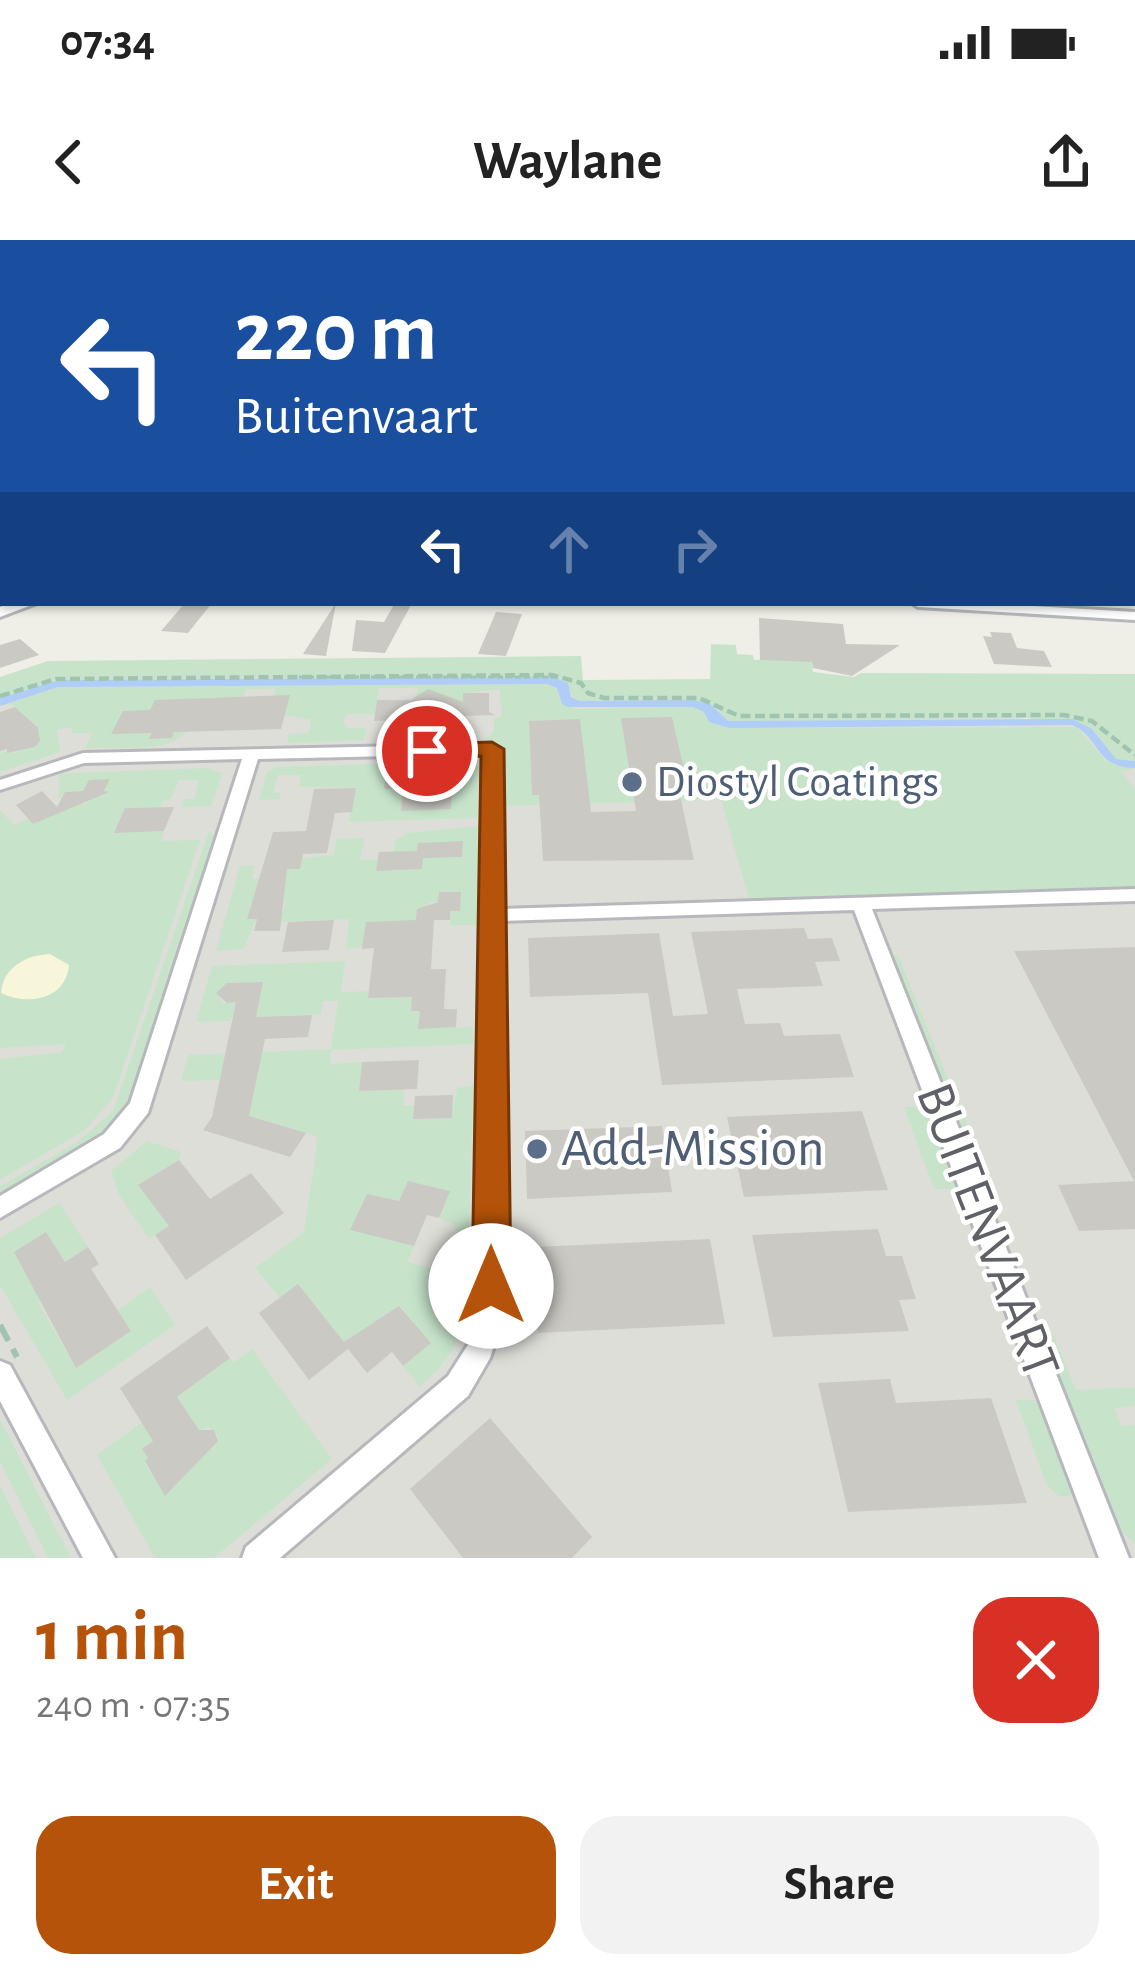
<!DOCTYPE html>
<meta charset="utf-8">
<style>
body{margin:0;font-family:"Alegreya Sans",sans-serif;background:#f2f2f2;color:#222;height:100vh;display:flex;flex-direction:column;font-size:45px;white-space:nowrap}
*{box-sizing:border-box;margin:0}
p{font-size:39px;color:#767676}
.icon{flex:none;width:66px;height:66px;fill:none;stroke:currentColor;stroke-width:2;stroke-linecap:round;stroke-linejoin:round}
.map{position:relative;height:1318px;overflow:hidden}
.details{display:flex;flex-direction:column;background:#fff;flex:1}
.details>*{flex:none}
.guide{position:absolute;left:0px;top:0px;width:1137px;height:366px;box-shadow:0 3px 9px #0004;background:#1a4fa0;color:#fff;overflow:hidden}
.pin{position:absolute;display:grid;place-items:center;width:102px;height:102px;color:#fff;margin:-51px;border:6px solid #fff;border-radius:50%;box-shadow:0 3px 12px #0007}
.me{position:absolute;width:132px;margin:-66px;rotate:0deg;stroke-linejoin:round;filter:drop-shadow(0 0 9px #0008)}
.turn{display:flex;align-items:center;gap:42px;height:252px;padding:0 36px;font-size:54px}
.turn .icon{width:156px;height:156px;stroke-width:2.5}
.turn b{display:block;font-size:84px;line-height:102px}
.lanes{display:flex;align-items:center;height:114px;padding:0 36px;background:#0003;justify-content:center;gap:60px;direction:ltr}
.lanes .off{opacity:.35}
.round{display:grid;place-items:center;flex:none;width:126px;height:126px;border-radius:36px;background:#f2f2f2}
.summary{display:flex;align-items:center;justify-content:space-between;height:204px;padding:0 36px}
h1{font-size:72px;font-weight:700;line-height:90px;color:#b45309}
.action{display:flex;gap:24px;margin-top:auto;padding:24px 36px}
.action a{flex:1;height:138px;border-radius:36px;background:#b45309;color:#fff;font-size:48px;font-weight:700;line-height:138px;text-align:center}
.action a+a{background:#f2f2f2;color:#222}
.status{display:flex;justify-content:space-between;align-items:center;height:84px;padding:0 60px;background:#fff;direction:ltr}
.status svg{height:33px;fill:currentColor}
header{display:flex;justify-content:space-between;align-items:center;height:156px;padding:0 36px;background:#fff;font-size:54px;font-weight:700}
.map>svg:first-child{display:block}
.industrial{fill:#deded9}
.green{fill:#c7e4cb}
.sand{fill:#f7f5da}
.water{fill:#b0cdf7}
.building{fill:#cbc9c4}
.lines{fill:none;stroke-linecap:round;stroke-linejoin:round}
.minor-casing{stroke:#b7b8bc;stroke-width:6}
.tertiary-casing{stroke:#b7b8bc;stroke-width:6}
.path-far2{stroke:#a0c4b0;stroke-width:3;stroke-dasharray:6 3;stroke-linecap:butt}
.path-far1{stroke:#a0c4b0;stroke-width:4.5;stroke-dasharray:10 4.5;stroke-linecap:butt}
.path{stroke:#a0c4b0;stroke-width:6;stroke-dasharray:18 9;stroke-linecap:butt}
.minor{fill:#fff;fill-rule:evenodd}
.tertiary{fill:#fff;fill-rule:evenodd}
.route{fill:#b45309;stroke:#753606;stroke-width:3}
.service-dot{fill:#5c6f8a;stroke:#fff;stroke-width:4.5}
.labels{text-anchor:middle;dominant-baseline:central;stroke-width:9;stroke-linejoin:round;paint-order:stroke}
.service-label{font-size:45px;fill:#4e5e75;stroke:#fff;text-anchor:start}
.near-service-label{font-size:54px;fill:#4e5e75;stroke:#fff;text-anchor:start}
.near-street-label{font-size:54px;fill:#5f6166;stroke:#fff}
</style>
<div class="status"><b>07:34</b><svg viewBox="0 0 49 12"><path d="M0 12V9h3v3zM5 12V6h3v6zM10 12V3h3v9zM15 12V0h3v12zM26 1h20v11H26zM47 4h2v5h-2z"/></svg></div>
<header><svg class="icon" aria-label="back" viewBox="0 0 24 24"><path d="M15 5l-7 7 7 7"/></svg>Waylane<svg class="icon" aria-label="share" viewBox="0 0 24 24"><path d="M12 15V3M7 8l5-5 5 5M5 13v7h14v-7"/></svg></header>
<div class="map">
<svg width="1135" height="1318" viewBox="0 0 1135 1318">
<rect width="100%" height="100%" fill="#efefe8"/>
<!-- industrial -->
<polygon class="industrial" points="556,440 1078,483 1135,524 1135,1318 0,1318 0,462 48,445"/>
<!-- green -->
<g class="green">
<polygon points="711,404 736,405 737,414 753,415 754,420 811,417 813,432 854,437 861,433 1135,434 1135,521 1116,519 1092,489 1026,478 728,481 693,460 579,461 552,437 59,440 0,458 0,437 48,421 581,416 583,440 710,439"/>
<path d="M 547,444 L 557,448 L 559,459 L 575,469 L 693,467 L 704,472 L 709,482 L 729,488 L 1077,487 L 1105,520 L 1135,528 L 1122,532 L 1135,549 L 1135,647 L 749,660 L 721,560 L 502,566 L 500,505 L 483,500 L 494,491 L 494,479 L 502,476 L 500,449 L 464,453 L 462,473 L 453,474 L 451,490 L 452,483 L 463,483 L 463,498 L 410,499 L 418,448 L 379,448 L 375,474 L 348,474 L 343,480 L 346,488 L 367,488 L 364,500 L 287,503 L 289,494 L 308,493 L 311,480 L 284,475 L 273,456 L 276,449 L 246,449 L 232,490 L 186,492 C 167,514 118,507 85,508 L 92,493 L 72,493 L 71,487 L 57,490 L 60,512 L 0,532 L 0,511 L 16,513 L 35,503 L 30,481 L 12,464 L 0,466 L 58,447 Z"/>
<polygon points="474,521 479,529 477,578 348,582 355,548 299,547 301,535 278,535 273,553 281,553 280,559 259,560 267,532 275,527 414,523 408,530 386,531 384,549 403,548 401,565 413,565 413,570 450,569 452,542 467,536 468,527 442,530 433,522"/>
<polygon points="207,528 222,533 211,566 182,567 184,559 194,559 199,540 179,540 171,559 164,560 161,567 125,568 115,593 164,591 161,601 200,600 113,858 85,890 0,940 0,819 62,812 66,804 0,808 0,570 14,585 55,565 86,564 90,556 102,556 109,540 89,540 83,551 65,552 59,558 59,535 71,533"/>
<path d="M 478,586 L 477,685 L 450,685 L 450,671 L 460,670 L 461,653 L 440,652 L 438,662 L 430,662 C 420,687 372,708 346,709 L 349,679 L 279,682 L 286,662 L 251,663 L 248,678 L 257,679 L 243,709 L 216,711 L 240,626 L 255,625 L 252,639 L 284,638 L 287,629 L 299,629 L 302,618 L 334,615 L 337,599 L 364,598 L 360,620 L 377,619 L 379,612 L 394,611 L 395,601 L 407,593 Z"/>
<polygon points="209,591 216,597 126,869 101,897 0,957 0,946 76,903 113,871"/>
<polygon points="890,715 898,715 978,913 966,904"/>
<path d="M 345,721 L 341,752 L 368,751 L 369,758 L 412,757 L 420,771 L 419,788 L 473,787 L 473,804 L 331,810 L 330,824 L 362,822 L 359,851 L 404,849 L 403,865 L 414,866 L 414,879 L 452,877 L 457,848 L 473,845 L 469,995 L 457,993 L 455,985 L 439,978 L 449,951 L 409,941 L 399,961 L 414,1006 L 408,1022 L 467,1038 C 471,1085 455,1116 420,1147 L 403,1126 L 430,1103 L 400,1066 L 344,1102 L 299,1045 L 280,1058 L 255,1028 L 304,992 L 318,897 L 248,876 L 220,840 L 181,841 L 188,815 L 331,809 L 338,761 L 323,761 L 321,774 L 255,777 L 262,742 L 228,743 L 219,756 L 223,763 L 237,762 L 231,781 L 196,782 L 212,726 Z"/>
<polygon points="904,867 928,867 957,949 934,949"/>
<polygon points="147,901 181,912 179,920 139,945 175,982 149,999 119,955 111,931"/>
<polygon points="59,963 88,1007 65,1021 46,993 45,1057 38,1062 76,1128 131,1091 118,1070 150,1047 175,1085 67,1160 0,1045 0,998"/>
<polygon points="1042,1094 1053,1094 1076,1150 1135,1147 1135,1166 1115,1168 1121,1186 1135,1185 1135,1304 1118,1288"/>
<polygon points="252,1109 332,1219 214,1318 155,1318 97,1215 145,1180 156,1199 143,1208 148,1218 145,1222 151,1233 155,1230 165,1255 218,1201 217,1194 208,1187 190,1198 180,1183 189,1175 177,1157 230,1118 234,1122"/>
<polygon points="1016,1160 1038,1160 1074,1255 1060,1257 1047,1246"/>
<polygon points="0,1179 71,1318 48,1318 0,1222"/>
<polygon points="0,1245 36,1318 0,1318"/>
</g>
<!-- sand -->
<path class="sand" d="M 50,714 L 69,725 C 66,760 27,766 1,753 C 3,727 26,715 50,714 Z"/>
<!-- water -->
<path class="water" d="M 552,437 L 568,443 L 571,457 L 579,461 L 693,460 L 710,464 L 728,481 L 1072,479 L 1092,489 L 1116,519 L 1135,521 L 1135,528 C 1093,527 1101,497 1072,485 L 729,488 L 709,482 L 704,472 L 693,467 L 568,467 L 562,464 L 557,448 L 547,444 L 58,447 L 0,466 L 0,458 L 59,440 Z"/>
<!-- building -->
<g class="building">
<polygon points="185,363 212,363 188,393 161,391"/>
<polygon points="336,363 326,416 303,414"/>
<polygon points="395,363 412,363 385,413 352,411 356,380 384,382"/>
<polygon points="496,372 522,374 506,416 478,414"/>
<polygon points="759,378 843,384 846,404 900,405 852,436 813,428 812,422 760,420"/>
<polygon points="990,392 1011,393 1017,408 1044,411 1052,427 994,424 983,396 992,397"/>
<polygon points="20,399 39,415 0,428 0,405"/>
<polygon points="428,449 463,462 463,453 489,453 489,472 495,475 463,476 463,483 452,483 452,490 424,491 425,479 374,481 377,460 411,460"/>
<polygon points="290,455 281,489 174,492 172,498 149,499 152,493 111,494 123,471 150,470 155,460"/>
<polygon points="15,467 38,488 40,501 35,507 7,513 7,509 0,511 0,472"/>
<polygon points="672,477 689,551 679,551 694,620 543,621 539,555 532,555 529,481 580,479 591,572 636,571 621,478"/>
<polygon points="408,530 407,543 452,542 451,569 401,571 403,548 384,549 386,531"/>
<polygon points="110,539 104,551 109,552 33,584 16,565 42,551 57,567 65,552 83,551 89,540"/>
<polygon points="356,548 352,572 335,573 327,613 303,614 300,629 287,629 280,691 254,691 257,679 247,679 273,592 306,591 314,549"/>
<polygon points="174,567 164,591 114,593 125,568"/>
<polygon points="463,601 462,617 423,618 422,629 376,631 379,612 417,611 418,603"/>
<polygon points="439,652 461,652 460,671 450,671 450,680 434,680 431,729 446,729 444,769 457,769 456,787 418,789 420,771 411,771 412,757 368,758 374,708 362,709 366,682 416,680 417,669 438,662"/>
<polygon points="334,680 329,710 282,712 288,682"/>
<polygon points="804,688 808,699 832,698 840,721 815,722 823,746 737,749 745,784 780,783 784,796 840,794 854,837 662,845 648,753 530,757 528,698 659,693 673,776 708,774 691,692"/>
<polygon points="1135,707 1135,989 1079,991 1058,945 1134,941 1014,711"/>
<polygon points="263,742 256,777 312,775 308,797 265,799 249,876 306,893 290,917 203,890 212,877 236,762 227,763 216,753 227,743"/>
<polygon points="419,820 417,849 359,851 362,822"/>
<polygon points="453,855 452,878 413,879 415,856"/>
<polygon points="862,871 888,950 744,957 727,877"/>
<polygon points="662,886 672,952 527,959 525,891"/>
<polygon points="179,920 210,959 251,933 284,973 186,1040 155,995 169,986 138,945"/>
<polygon points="408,941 450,951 439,978 427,975 414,1006 350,990 367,954 399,961"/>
<polygon points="878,989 886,1016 902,1016 916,1059 899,1060 909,1091 773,1097 752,995"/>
<polygon points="46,992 65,1022 88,1007 99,1024 91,1029 131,1091 76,1128 14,1012"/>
<polygon points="710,999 725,1084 538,1093 535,1007"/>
<polygon points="298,1044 344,1102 399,1066 431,1103 403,1126 392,1112 367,1133 348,1109 309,1140 259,1073"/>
<polygon points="207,1086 230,1118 177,1157 199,1190 214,1190 218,1201 165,1256 145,1221 148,1218 142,1209 153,1201 120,1148"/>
<polygon points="890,1139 896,1163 991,1158 1027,1263 848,1272 818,1143"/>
<polygon points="490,1178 592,1297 572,1318 463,1318 410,1249"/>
</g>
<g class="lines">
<defs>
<g id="minor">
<rect x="0" y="307" width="3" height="7"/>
<polygon points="912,363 980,363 1135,372 1135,380 918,367"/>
<polygon points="492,504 500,509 501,669 1135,649 1135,661 872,669 1129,1318 1099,1318 854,670 501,681 504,1075 490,1118 468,1156 280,1318 242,1318 246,1307 448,1136 469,1103 478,1075 484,514 258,519 148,873 120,908 0,978 0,956 104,894 130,863 242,519 84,523 0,550 0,540 83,513"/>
<polygon points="0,1121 10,1125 115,1318 83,1318 0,1161"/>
</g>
<polygon id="tertiary" points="12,363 37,363 0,377 0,367"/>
</defs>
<!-- minor casing -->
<use href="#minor" class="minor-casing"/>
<!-- tertiary casing -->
<use href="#tertiary" class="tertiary-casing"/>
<!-- path-far2 -->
<polyline class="path-far2" points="299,437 559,437"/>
<!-- path-far1 -->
<polyline class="path-far1" points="0,456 56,439 552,435 581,443 588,453 604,458 699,458 739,476 1064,475 1092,481 1135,515"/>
<!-- path -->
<polyline class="path" points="0,1085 17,1117"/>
<!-- minor -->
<use href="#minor" class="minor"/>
<!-- tertiary -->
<use href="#tertiary" class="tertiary"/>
</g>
<!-- sky -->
<linearGradient id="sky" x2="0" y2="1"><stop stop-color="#91beee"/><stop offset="0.43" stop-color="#f8f8f5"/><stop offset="1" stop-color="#f8f8f5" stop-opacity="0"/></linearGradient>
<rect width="1135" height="323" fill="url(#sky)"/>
<!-- route -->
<polygon class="route" points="492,502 504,509 511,1046 505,1059 491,1064 478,1059 472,1046 481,516 427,518 415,511 427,504"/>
<!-- markers -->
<g class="service-dot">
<circle cx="632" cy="542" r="12"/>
<circle cx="537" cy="909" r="12"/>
</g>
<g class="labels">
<!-- service labels -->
<g class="service-label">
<text x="656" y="542">Diostyl Coatings</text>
</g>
<!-- near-service labels -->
<g class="near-service-label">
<text x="561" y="909">Add-Mission</text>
</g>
<!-- near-street labels -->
<g class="near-street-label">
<text transform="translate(987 991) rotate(69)">BUITENVAART</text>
</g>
</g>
</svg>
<div class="pin" style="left:427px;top:511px;background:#d93025"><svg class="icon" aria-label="arrive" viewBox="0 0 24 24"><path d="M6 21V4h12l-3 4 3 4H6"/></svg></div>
<svg class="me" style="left:491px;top:1046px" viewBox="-20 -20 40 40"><circle r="19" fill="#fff"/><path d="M0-13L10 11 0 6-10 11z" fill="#b45309"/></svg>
<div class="guide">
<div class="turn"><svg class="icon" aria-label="left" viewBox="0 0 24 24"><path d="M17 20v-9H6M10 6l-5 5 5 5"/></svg><div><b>220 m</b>Buitenvaart</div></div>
<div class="lanes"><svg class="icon" aria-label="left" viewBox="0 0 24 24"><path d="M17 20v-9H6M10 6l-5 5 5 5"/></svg><svg class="icon off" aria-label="ahead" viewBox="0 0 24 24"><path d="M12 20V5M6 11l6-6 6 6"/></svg><svg class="icon off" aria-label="right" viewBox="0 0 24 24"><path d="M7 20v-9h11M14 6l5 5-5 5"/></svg></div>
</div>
</div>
<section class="details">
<div class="summary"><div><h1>1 min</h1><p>240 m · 07:35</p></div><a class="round" style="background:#d93025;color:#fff"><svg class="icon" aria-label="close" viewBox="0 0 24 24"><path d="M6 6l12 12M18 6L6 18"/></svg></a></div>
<div class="action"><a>Exit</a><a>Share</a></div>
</section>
